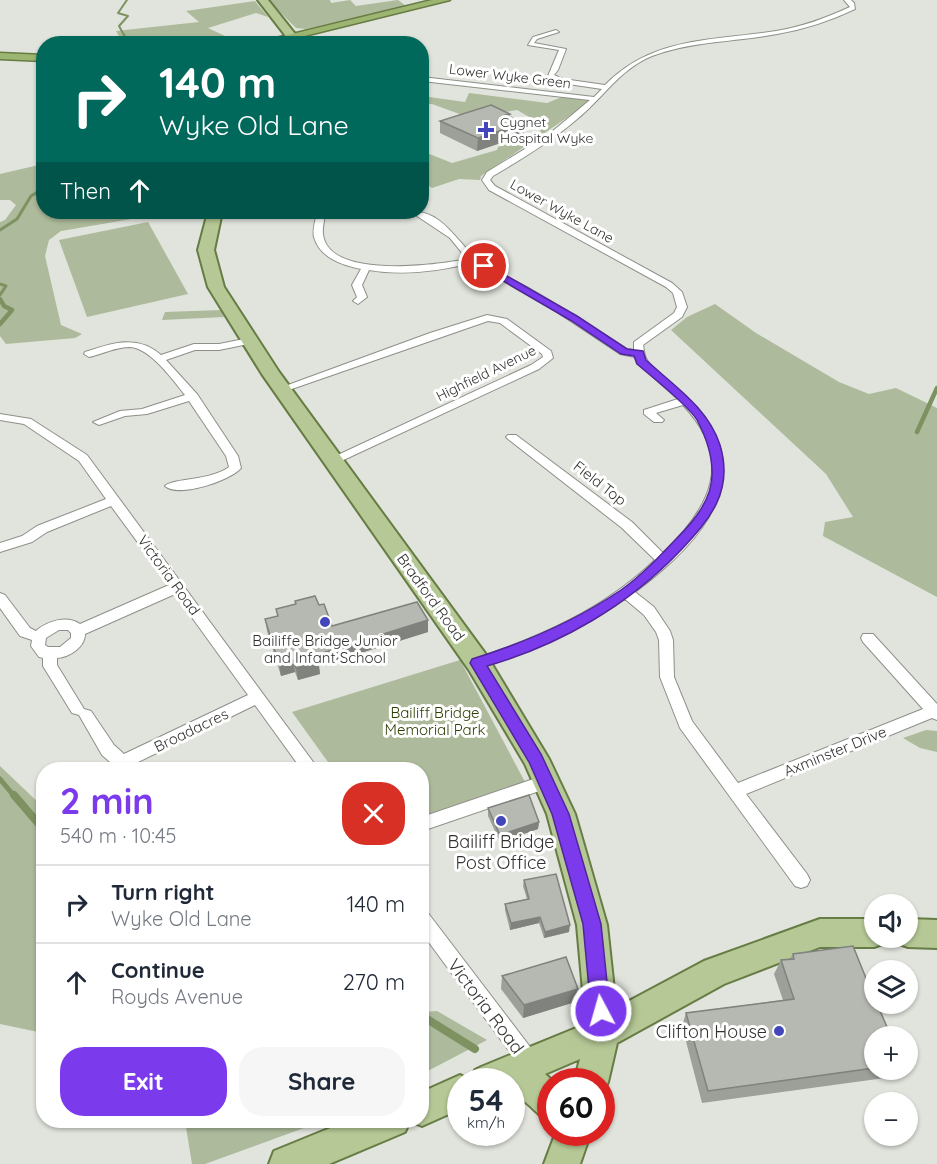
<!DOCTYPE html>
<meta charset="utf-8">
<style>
body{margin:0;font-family:Quicksand,sans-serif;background:#f6f6f7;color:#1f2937;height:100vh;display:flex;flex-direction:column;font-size:22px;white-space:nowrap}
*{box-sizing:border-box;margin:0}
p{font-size:20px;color:#747a83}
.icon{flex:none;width:33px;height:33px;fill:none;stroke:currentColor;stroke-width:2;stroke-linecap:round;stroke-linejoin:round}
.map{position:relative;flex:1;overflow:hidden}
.panel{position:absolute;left:36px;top:762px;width:393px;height:366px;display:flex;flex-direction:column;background:#fff;border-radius:24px;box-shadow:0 2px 4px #0004}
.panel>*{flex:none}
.top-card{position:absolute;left:36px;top:36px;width:393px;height:183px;border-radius:24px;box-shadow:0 2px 4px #0004;background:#00695c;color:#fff;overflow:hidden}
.fabs{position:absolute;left:864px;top:894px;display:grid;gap:12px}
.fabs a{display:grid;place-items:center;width:54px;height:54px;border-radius:50%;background:#fff;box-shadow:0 2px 4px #0004;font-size:30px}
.speed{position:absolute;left:447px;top:1068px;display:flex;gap:12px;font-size:30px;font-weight:700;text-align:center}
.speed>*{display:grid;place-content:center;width:78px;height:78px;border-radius:50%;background:#fff;box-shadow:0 2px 4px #0004;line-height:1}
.speed small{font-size:15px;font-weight:400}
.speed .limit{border:9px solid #d22;background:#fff;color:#111}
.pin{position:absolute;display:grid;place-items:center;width:51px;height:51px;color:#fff;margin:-26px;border:3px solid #fff;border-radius:50%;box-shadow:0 2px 6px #0007}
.me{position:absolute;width:66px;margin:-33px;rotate:354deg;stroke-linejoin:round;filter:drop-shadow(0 0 4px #0008)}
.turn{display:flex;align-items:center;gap:21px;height:126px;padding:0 24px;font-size:27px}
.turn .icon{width:78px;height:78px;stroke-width:2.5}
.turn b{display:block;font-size:42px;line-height:51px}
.then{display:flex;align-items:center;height:57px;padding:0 24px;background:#0003;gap:12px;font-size:22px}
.round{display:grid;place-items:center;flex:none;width:63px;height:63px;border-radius:24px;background:#f6f6f7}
.head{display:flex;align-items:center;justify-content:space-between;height:102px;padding:0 24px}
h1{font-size:36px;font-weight:800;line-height:45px;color:#7c3aed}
.primary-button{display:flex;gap:12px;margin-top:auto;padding:12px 24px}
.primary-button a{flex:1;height:69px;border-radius:24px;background:#7c3aed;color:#fff;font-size:24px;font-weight:800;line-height:69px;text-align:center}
.primary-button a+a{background:#f6f6f7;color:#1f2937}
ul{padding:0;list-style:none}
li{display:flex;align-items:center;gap:18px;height:78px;padding:0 24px;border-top:2px solid #e0e1e3}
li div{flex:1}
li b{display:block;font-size:22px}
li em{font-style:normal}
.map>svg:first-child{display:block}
.green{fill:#adba9b}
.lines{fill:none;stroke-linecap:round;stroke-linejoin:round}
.stream-far4{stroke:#7e9261;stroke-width:2}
.stream-far3{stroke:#7e9261;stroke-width:3}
.stream-far2{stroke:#7e9261;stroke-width:4.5}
.stream-far1{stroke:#7e9261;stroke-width:5}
.stream{stroke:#7e9261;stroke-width:8}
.minor-casing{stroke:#8d9089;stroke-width:2}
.primary-casing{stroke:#677c44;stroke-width:4}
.trunk-casing{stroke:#677c44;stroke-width:3}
.minor{fill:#fff;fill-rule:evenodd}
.primary{fill:#b5c895;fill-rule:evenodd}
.trunk{fill:#9cb672;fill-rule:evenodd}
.wall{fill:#9d9f99}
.shaded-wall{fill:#7f827d}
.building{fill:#b6b9b2;stroke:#7f827d;stroke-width:1.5}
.route{fill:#7c3aed;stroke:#51269a;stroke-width:1.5}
.poi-dot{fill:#4345ba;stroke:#fff;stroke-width:2}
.labels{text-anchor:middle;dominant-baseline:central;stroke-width:6;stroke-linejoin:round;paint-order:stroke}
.far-street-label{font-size:14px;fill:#323330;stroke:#fff}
.far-poi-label{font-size:14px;fill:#323330;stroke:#fff;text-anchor:start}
.street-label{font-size:15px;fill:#323330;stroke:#fff}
.poi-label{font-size:15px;fill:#323330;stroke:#fff}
.park-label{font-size:15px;fill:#2d3f04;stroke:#fff}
.near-poi-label{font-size:18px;fill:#323330;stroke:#fff}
.near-street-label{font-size:18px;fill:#323330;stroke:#fff}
</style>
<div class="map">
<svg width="937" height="1164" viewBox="0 0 937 1164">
<rect width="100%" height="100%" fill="#e0e4dc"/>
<!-- green -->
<g class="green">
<polygon points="268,0 330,0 331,3 350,0 356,6 398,0 406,6 306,29 296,28"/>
<polygon points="255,1 268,17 256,13 208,28 240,43 123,43 116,31 199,22 186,11"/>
<polygon points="469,93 547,103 562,97 583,99 590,102 481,176 480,180 459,179 432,188 422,182 422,151 452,163 497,150 498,147 539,132 545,126 517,110 476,117 465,116 432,104 422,104 422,96 465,102"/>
<polygon points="43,164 44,212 162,212 161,214 61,231 49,240 45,256 61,325 82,334 75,338 6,344 0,336 0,222 5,220 16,205 10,200 0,200 0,174"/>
<polygon points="148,222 188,294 87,317 59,240"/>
<polygon points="715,304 756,333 839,382 869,394 896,388 937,408 937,597 823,536 825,522 853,517 826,474 671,330 687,317"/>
<polygon points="221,310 224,317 162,320 165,312"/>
<polygon points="460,660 525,782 422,816 422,770 333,769 292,712"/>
<polygon points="926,730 937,731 937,752 920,748 903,738"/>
<polygon points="0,766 43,807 43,1033 0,1024"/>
<polygon points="437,1011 487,1040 422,1074 422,1012"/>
<polygon points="185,1121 185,1120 323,1121 205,1164 192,1164"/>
</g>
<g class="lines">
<!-- stream-far4 -->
<polyline class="stream-far4" points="127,0 118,13 128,16 119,26 129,44"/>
<!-- stream-far3 -->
<g class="stream-far3">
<polyline points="0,230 17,219 31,196 44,188"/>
<polyline points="0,284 6,286 0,295"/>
</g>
<!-- stream-far2 -->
<g class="stream-far2">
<polyline points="0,299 4,306 12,310 0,324"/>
<polyline points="917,432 937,388"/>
</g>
<!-- stream-far1 -->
<polyline class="stream-far1" points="0,779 15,797"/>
<!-- stream -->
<g class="stream">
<polyline points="14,795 44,830"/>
<polyline points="422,1020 427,1019 475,1049"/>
</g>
<defs>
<g id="minor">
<path d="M 844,0 L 851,0 L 854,3 L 855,9 C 830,21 805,29 777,34 C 736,42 692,41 652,56 C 621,68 601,100 576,120 C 550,142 522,159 493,176 L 490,180 L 495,186 L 672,283 L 682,292 L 687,307 L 682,317 L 643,345 C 644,349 644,355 646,358 C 650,368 680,389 689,399 C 764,474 701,543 635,592 L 654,607 L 670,631 L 673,640 L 674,677 L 692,721 L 738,783 L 923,709 L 863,642 L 861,638 L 863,634 L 873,634 L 937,704 L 937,720 L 932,718 L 746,794 L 807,874 L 810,880 L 807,886 L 801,888 L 795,886 L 680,728 L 660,677 L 659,640 L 656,632 L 644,615 L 625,599 C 580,631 530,652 478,669 L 473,667 L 471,663 L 473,659 C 539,638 604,609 655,560 L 622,528 L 508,439 L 506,437 L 508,435 L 516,435 L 632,522 L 663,553 C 711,507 735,460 683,405 L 656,413 L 664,420 L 662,422 L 654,422 L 644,414 L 644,410 L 678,399 L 637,363 L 635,357 L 620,354 L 557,312 L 472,263 C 439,271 403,276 369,270 L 362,285 L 367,297 L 358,304 L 353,301 L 357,297 L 352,285 L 361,269 C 342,265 320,258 314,237 C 312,230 316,219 317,212 L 325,212 C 325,219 322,227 323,234 C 328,280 438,265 467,259 L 450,238 L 411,212 C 441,209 457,242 476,258 C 492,271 515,280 532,290 C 565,309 596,329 627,349 L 634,350 L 634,342 L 674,313 L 677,307 L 673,293 L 666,287 L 489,190 L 482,180 L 487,172 L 548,135 L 590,100 L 422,81 L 422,77 L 594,97 L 602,89 L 561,83 L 548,76 L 559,50 L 528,45 L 533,37 L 556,30 L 559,32 L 537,39 L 534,43 L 566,49 L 558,70 L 554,75 L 563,79 L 605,85 C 653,36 713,41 776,31 C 802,27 826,18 850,7 Z"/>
<polygon points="487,315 507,319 551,351 553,358 539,369 337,463 329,463 327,460 531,365 543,357 542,354 500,323 488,321 286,391 278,391 277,389 430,333"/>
<path d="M 249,338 L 253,339 L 253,343 L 219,350 L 195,350 L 166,360 L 197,394 L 238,456 L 241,468 C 230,481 178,498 165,486 C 173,478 210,481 229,467 L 226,456 L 189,401 L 147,414 L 125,416 L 99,425 L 93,422 L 120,411 L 142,409 L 185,395 C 173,380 150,348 130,347 C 116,347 102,354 89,357 L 84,354 L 85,352 C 112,343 137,334 161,355 L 194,344 L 219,344 Z"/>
<path d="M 0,414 L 31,419 L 87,455 L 319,770 L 302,770 L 255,705 L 132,765 L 135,770 L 119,770 L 102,755 L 79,715 L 72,713 L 43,666 L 43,658 L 39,657 L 31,646 L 32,640 L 20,636 L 0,608 L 0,593 L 5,595 L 30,628 L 36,631 C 47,621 67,615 80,624 L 169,585 L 111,506 L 47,532 L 32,542 L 0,552 L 0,543 L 22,536 L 37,526 L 106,499 L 79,461 L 24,424 L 0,420 ZM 175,594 L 248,695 L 124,754 L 114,745 L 91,711 L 84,709 L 57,665 L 57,658 C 70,657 85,647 85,634 ZM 59,630 L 68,630 L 71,633 L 71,638 L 60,647 L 48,647 L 45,645 L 46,638 Z"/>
<polygon points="545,775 551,777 553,782 551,787 422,831 422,817"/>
<polygon points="422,911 428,913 537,1056 540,1063 537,1070 530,1073 523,1070 422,933"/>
</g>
<g id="primary">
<polygon points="258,0 268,0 303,44 292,44"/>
<path d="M 208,212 L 222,212 L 214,250 L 224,287 L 279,372 L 487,656 L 549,759 L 575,814 L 607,925 L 616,1008 L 704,961 L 820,919 L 874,919 L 874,938 L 887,938 L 885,943 L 874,947 L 820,947 L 724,984 L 617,1043 L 608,1082 L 602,1094 L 602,1082 L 574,1082 L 580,1059 L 545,1074 L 554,1082 L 550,1082 L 550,1121 C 534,1115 530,1099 512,1097 L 512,1082 L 460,1082 L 460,1109 L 422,1126 L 410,1121 L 405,1132 L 329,1164 L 269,1164 L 274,1151 L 350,1120 L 422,1120 L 422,1092 L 460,1075 L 471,1080 L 475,1070 L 481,1067 L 586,1024 L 577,925 L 547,814 L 525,764 L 469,670 L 262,374 L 208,287 L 198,250 Z"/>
<polygon points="908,919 937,920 937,948 908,947 897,943 895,938 908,938"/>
<polygon points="556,1132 591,1132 580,1164 544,1164"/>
</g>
<g id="trunk">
<polygon points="432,0 450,0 272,44 251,44"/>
<polygon points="0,53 44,55 44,61 0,59"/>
</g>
</defs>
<!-- minor casing -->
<use href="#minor" class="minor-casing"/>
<!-- primary casing -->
<use href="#primary" class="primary-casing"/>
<!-- trunk casing -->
<use href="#trunk" class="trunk-casing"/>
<!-- minor -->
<use href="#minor" class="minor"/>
<!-- primary -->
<use href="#primary" class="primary"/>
<!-- trunk -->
<use href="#trunk" class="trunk"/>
</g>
<!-- wall -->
<g class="wall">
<polygon points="510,114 510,116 524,135 477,151 440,133 440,121"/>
<polygon points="295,601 319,605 332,626 428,620 428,632 319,666 320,674 298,680 295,672 281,676 267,631 265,619 278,616 276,609 296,604"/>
<polygon points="488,808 539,822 538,829 500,842 488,816"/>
<polygon points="524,880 569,932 544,938 539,923 510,930 505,910 505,904 527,899 523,886"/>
<polygon points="793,954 874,1036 874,1070 898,1070 892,1077 702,1103 682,1026 686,1013 783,1000 774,974 781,960 790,959"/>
<polygon points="502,976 575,1002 523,1018 501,989"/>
</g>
<!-- shaded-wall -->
<g class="shaded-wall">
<polygon points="524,123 524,135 477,151 478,138"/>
<polygon points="428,620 428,632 319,666 320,674 298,680 296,668 316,655"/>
<polygon points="293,660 295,672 281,676 279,664"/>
<polygon points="539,822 538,829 500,842 500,835"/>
<polygon points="540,917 539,923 510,930 511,923"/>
<polygon points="570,925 569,932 544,938 545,932"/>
<polygon points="578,989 575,1002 523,1018 524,1005"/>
</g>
<!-- building -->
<g class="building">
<polygon points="491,105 510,114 506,115 524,123 478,138 440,121"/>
<polygon points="315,596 319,605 324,604 332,626 417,602 428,620 316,655 318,662 296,668 293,660 279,664 265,619 278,616 276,609 296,604 295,601"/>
<polygon points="529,795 539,822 500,835 488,808"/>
<polygon points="556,874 570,925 545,932 540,917 511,923 505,904 529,899 524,880"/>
<polygon points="853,946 874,998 874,1004 877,1004 891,1036 874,1036 874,1068 708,1091 686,1013 794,999 781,960 794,959 793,954"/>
<polygon points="566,957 578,989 524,1005 502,976"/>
</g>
<!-- route -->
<path class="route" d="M 484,263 L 577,316 L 627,349 L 643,351 L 646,360 C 674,386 708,408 720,445 C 734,491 710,519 681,550 C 629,605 560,645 487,666 L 541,754 L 569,814 L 601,924 L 610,1011 L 607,1018 L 601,1021 L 594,1018 L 591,1011 L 583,924 L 552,814 L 529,762 L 470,663 L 472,659 C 524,643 575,621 621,590 C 641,576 660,556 677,538 C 695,520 713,498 712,472 C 712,454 705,435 697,420 C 689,406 651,376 637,364 L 634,356 L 621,354 L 570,320 L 481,268 L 480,266 Z"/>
<!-- markers -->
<g class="poi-dot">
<path d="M483 121h6v6h6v6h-6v6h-6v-6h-6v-6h6z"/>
<circle cx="325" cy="622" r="6"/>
<circle cx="501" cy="821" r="6"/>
<circle cx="779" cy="1031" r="6"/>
</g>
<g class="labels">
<!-- far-street labels -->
<g class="far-street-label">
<text transform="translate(510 76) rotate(7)">Lower Wyke Green</text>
<text transform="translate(562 211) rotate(29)">Lower Wyke Lane</text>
<text transform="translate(486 373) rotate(-26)">Highfield Avenue</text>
</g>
<!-- far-poi labels -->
<g class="far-poi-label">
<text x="500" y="122">Cygnet<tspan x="500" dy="16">Hospital Wyke</tspan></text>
</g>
<!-- street labels -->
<g class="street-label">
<text transform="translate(600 483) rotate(38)">Field Top</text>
<text transform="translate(169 575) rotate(54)">Victoria Road</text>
<text transform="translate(431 597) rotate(54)">Bradford Road</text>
<text transform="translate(191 730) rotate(-26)">Broadacres</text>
<text transform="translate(835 751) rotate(-22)">Axminster Drive</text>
</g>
<!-- poi labels -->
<g class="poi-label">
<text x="325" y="640">Bailiffe Bridge Junior<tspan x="325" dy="17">and Infant School</tspan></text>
</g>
<!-- park labels -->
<g class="park-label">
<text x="435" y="712">Bailiff Bridge<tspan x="435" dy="17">Memorial Park</tspan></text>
</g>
<!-- near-poi labels -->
<g class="near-poi-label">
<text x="501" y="841">Bailiff Bridge<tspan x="501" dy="21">Post Office</tspan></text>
<text x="767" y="1031" text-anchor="end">Clifton House</text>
</g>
<!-- near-street labels -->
<g class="near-street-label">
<text transform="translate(486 1006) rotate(53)">Victoria Road</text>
</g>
</g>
</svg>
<div class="fabs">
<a><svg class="icon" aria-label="sound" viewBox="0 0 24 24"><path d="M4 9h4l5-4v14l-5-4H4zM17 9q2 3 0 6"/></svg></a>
<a><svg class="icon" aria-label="layers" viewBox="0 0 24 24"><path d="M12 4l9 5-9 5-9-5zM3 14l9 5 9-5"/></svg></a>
<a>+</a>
<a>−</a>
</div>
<div class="speed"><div>54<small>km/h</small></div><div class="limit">60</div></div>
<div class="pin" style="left:484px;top:266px;background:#d93025"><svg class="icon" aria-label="arrive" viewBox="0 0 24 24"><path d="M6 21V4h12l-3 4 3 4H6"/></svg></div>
<svg class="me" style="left:601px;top:1011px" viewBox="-20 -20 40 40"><circle r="17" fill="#7c3aed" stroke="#fff" stroke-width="3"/><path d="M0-11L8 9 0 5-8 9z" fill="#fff"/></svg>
<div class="top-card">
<div class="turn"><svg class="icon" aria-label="right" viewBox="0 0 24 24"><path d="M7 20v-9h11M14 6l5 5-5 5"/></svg><div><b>140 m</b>Wyke Old Lane</div></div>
<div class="then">Then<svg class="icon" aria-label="ahead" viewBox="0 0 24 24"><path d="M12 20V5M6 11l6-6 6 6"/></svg></div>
</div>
<section class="panel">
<div class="head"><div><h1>2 min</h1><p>540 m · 10:45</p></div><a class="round" style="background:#d93025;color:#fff"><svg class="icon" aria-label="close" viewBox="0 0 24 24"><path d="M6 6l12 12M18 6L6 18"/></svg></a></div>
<ul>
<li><svg class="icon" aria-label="right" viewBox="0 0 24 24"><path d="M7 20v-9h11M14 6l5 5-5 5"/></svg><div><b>Turn right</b><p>Wyke Old Lane</p></div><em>140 m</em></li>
<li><svg class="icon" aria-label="ahead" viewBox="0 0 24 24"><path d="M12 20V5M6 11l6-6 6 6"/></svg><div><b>Continue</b><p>Royds Avenue</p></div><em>270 m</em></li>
</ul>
<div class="primary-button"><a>Exit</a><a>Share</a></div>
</section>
</div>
